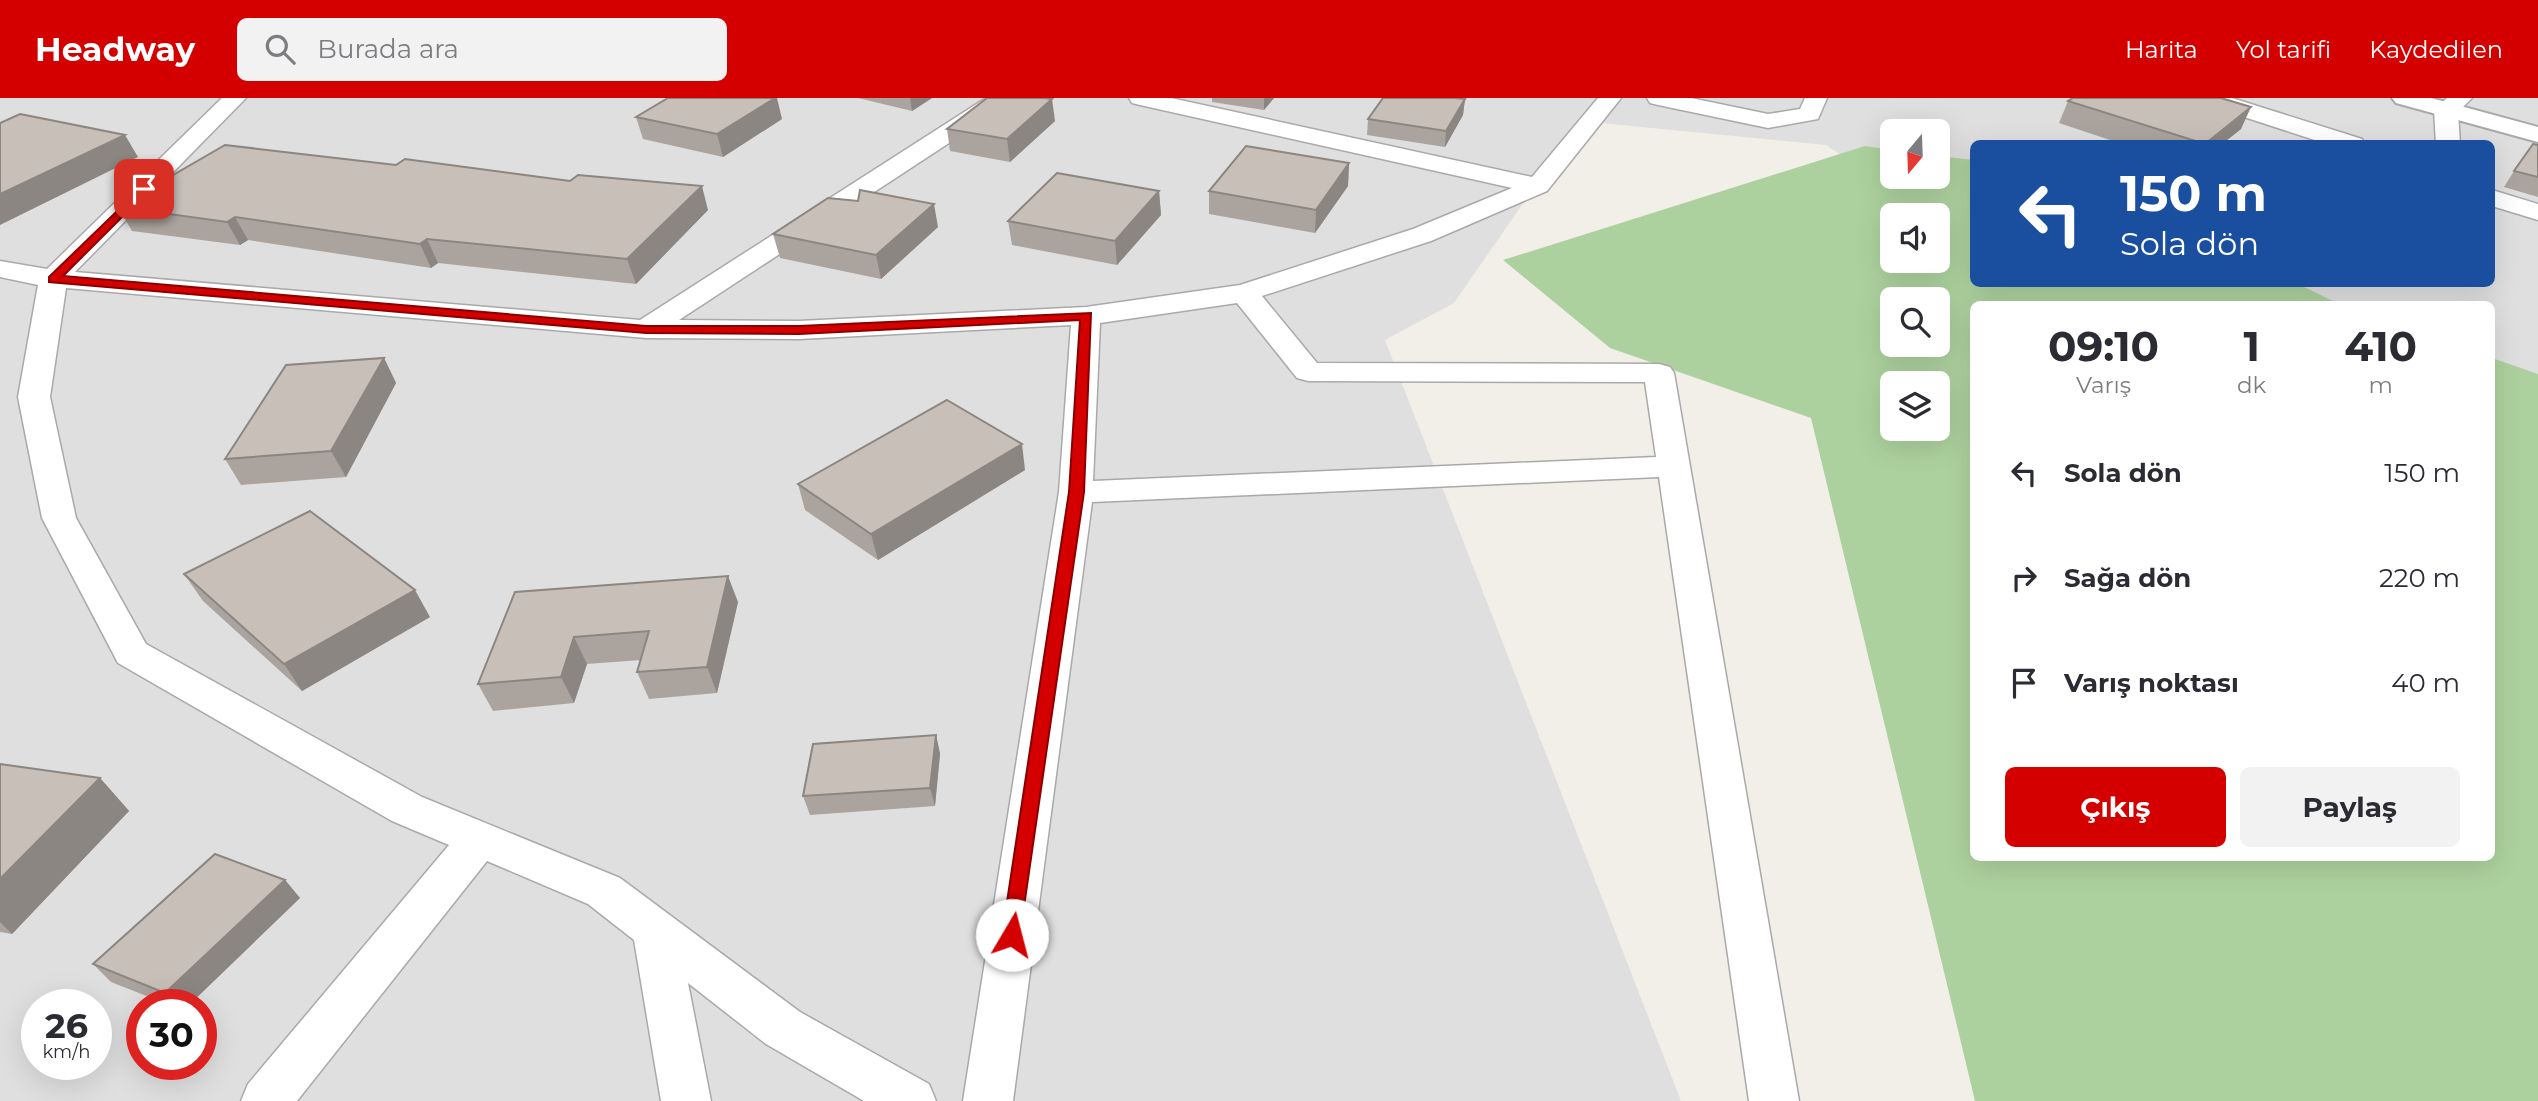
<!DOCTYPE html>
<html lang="tr">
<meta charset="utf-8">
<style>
body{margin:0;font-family:Montserrat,sans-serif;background:#f2f2f3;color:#2b2b33;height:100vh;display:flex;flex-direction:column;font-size:26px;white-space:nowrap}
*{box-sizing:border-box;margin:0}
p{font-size:23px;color:#7c7c81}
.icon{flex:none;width:38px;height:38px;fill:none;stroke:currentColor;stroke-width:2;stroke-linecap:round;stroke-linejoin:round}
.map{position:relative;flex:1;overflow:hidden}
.sheet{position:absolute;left:1970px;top:203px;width:525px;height:560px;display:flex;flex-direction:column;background:#fff;border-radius:10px;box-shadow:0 7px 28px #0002}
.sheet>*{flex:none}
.top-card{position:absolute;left:1970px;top:42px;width:525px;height:147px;border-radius:10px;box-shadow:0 7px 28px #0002;background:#1a4fa0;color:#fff;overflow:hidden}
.needle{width:46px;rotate:199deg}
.controls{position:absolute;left:1880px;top:21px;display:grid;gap:14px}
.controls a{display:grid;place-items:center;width:70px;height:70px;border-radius:10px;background:#fff;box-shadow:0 7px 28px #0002;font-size:35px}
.speed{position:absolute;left:21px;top:891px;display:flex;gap:14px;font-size:35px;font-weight:700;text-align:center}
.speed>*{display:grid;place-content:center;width:91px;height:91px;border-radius:50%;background:#fff;box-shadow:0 7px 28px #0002;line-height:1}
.speed small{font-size:18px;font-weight:400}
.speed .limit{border:10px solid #d22;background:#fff;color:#111}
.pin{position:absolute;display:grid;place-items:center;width:60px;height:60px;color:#fff;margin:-30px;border-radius:14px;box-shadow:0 4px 10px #0006}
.me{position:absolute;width:77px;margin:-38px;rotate:8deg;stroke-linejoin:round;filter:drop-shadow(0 0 5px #0008)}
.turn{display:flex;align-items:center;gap:24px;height:147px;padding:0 35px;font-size:32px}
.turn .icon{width:91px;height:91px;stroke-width:2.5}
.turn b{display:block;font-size:49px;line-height:60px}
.eta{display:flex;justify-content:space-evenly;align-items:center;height:119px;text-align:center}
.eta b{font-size:42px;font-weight:700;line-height:49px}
.action{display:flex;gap:14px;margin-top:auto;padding:14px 35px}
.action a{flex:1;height:80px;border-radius:10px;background:#d40000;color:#fff;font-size:28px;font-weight:700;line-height:80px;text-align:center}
.action a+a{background:#f2f2f3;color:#2b2b33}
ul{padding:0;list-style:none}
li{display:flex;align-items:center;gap:21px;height:105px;padding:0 35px}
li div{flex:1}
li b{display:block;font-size:26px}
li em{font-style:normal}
header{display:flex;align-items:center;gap:42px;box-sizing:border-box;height:98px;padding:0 35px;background:#d40000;color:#fff}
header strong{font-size:33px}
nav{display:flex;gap:38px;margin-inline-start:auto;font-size:24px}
.search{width:490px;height:63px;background:#f2f2f3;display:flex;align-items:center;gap:18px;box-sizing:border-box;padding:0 24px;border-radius:10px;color:#7c7c81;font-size:26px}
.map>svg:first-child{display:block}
.residential{fill:#e0dfdf;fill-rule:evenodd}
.forest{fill:#add19e;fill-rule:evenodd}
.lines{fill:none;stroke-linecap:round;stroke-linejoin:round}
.minor-casing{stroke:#a9a9a9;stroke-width:3}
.tertiary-casing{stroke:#a9a9a9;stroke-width:4}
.minor{fill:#fff;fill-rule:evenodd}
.tertiary{fill:#fff;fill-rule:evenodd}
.wall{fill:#aba49e}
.shaded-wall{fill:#8b8681}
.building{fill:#c7bfb8;stroke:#8b8681;stroke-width:2}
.route{fill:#d40000;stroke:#8a0000;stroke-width:2}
</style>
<header>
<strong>Headway</strong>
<div class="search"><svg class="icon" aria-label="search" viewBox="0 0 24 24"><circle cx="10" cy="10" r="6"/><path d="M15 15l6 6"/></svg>Burada ara</div>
<nav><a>Harita</a><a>Yol tarifi</a><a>Kaydedilen</a></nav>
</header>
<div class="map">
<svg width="2538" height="1003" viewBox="0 0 2538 1003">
<rect width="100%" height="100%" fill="#f2efe9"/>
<!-- residential -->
<path class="residential" d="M 0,0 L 2538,0 L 2538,380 L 2492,362 L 2492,206 L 2081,206 L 2033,186 L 2492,186 L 2492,46 L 1974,46 L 1974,146 L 1937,117 L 1931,117 L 1826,47 L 1580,23 L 1454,205 L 1385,242 L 1681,1003 L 0,1003 ZM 1892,33 L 1937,33 L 1937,79 L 1892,79 ZM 37,906 L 96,906 L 96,966 L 37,966 ZM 142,906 L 201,906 L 201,966 L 142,966 Z"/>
<!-- forest -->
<path class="forest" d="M 1865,48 L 1892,52 L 1892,79 L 1937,79 L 1937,58 L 1974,62 L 1974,186 L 2298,186 L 2339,206 L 1974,206 L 1974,760 L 2492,760 L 2492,260 L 2538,276 L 2538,1003 L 1975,1003 L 1811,320 L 1610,250 L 1503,162 ZM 1892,117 L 1937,117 L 1937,163 L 1892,163 ZM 1892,201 L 1937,201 L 1937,247 L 1892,247 ZM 1892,285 L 1937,285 L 1937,331 L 1892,331 Z"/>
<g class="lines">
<defs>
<g id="minor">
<path d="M 222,0 L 246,0 L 75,174 L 640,222 L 986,0 L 1013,0 L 1010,5 L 679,222 L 799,223 L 1086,209 L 1240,187 L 1413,131 L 1512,90 L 1140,7 L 1132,5 L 1129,0 L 1171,0 L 1532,79 L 1598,0 L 1621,0 L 1547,93 L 1431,143 L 1262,198 L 1317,265 L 1659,266 L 1670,269 L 1674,275 L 1799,1003 L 1749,1003 L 1659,379 L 1092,404 L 1013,1003 L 963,1003 L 1059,394 L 1071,227 L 799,241 L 646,240 L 66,190 L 50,299 L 76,420 L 146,546 L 422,699 L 620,780 L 800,914 L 929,986 L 936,1003 L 864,1003 L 766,946 L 688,885 L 711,1003 L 661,1003 L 634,842 L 588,806 L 487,763 L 297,1003 L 241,1003 L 248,986 L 449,747 L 392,723 L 118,565 L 42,420 L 18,299 L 38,187 L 0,179 L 0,163 L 47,171 ZM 1237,205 L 1297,280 L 1308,283 L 1645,284 L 1656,359 L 1093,383 L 1100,225 Z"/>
<polygon points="1647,0 1691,0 1768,16 1800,11 1805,0 1827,0 1818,21 1768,30 1658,7 1650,5"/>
<polygon points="2198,0 2232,0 2362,41 2365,46 2327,46 2201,5"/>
<polygon points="2447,0 2472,0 2458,14 2460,46 2436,46 2434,12"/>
<polygon points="2492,92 2538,106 2538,122 2492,108"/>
</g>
<polygon id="tertiary" points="2392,0 2431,0 2538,29 2538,44 2396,5"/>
</defs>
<!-- minor casing -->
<use href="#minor" class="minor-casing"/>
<!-- tertiary casing -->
<use href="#tertiary" class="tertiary-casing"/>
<!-- minor -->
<use href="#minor" class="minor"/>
<!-- tertiary -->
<use href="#tertiary" class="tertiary"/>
</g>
<!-- wall -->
<g class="wall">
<polygon points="858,0 932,0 912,13"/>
<polygon points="1212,0 1274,0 1264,12 1212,4"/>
<polygon points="1465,1 1463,17 1445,49 1367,37 1368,21"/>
<polygon points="2068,3 2241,31 2222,46 2122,46 2059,25"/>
<polygon points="636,19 782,21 723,59 643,41"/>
<polygon points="1055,23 1010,64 950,53 947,31"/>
<polygon points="2538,47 2538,99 2504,89 2514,73"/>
<polygon points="1349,65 1348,88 1315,135 1209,116 1209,93"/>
<polygon points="1159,93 1161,117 1117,167 1012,147 1008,123"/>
<polygon points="118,109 708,112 636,186 438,165 431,170 248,142 240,147 132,133"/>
<polygon points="938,129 881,181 780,160 773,136"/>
<polygon points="384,260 396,285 346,379 241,387 225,361"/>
<polygon points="1025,372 878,462 805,412 798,386"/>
<polygon points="184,476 430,519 302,593 203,503"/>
<polygon points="515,494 738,504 717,595 649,601 637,574 641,562 587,566 574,605 493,613 478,586"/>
<polygon points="936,637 940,656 935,708 810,717 803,698"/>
<polygon points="0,666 100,680 129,713 12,836 0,834"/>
<polygon points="285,782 300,800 190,906 167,906 111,884 93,866"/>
</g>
<!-- shaded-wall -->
<g class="shaded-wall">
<polygon points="775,0 777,0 782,21 723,59 717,36"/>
<polygon points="910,0 932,0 912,13"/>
<polygon points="1264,0 1274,0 1264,12"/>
<polygon points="1052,1 1055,23 1010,64 1007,41"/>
<polygon points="1465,1 1463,17 1445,49 1446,33"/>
<polygon points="2251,9 2241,31 2222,46 2205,46"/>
<polygon points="125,37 138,59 0,127 0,96"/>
<polygon points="1349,65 1348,88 1315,135 1316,112"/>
<polygon points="702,88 708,112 636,186 627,161"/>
<polygon points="1159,93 1161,117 1117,167 1115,143"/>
<polygon points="934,106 938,129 881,181 876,157"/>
<polygon points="235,119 248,142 240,147 227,124"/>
<polygon points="427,141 438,165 431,170 420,146"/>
<polygon points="384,260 396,285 346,379 331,353"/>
<polygon points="1022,346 1025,372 878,462 871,436"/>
<polygon points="728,478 738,504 717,595 707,569"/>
<polygon points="415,492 430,519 302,593 284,566"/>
<polygon points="574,539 587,566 574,605 561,579"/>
<polygon points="936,637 940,656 935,708 930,690"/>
<polygon points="100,680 129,713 12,836 0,824 0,781"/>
<polygon points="285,782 300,800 190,906 176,906 165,895"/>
</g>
<!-- building -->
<g class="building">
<polygon points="668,0 775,0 717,36 636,19"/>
<polygon points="987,0 1044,0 1052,1 1007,41 947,31"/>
<polygon points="1383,0 1455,0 1465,1 1446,33 1368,21"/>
<polygon points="2073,0 2221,0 2251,9 2205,46 2068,3"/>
<polygon points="20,16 125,37 0,96 0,25"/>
<polygon points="2533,46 2538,47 2538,79 2514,73"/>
<polygon points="225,47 396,67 405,61 570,83 578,77 702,88 627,161 427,141 420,146 235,119 227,124 118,109"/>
<polygon points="1246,48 1349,65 1316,112 1209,93"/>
<polygon points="1057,75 1159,93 1115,143 1008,123"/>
<polygon points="860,92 934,106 876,157 773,136 828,100 858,103"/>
<polygon points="384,260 331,353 225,361 286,267"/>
<polygon points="947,302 1022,346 871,436 798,386"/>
<polygon points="310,413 415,492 284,566 184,476"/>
<polygon points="728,478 707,569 637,574 649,533 574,539 561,579 478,586 515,494"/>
<polygon points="936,637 930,690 803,698 813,646"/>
<polygon points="0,666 100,680 0,781"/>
<polygon points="215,756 285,782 165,895 93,866"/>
</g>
<!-- route -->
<polygon class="route" points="144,87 148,88 148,93 63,178 646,228 799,228 1091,215 1084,394 1019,843 1012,845 1005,843 1002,837 1069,394 1080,222 799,236 646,235 49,184 49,179"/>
</svg>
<div class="controls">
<a><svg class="needle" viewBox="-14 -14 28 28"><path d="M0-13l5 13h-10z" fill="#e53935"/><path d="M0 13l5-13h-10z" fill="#7c7c81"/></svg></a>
<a><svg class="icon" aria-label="sound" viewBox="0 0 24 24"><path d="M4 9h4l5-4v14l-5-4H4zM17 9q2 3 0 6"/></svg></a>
<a><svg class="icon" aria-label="search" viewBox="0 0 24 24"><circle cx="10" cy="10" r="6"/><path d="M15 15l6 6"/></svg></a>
<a><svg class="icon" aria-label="layers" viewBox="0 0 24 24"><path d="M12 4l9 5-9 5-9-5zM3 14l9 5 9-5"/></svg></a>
</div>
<div class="speed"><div>26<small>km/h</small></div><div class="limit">30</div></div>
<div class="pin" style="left:144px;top:91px;background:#d93025"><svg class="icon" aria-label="arrive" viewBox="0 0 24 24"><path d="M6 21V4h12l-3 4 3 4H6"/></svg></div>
<svg class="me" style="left:1012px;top:837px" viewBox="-20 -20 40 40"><circle r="19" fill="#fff"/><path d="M0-13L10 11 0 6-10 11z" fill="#d40000"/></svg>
<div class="top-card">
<div class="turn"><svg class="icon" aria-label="left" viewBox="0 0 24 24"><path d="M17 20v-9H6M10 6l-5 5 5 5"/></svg><div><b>150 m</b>Sola dön</div></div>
</div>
<section class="sheet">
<div class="eta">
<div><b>09:10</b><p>Varış</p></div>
<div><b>1</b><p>dk</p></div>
<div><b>410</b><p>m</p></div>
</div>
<ul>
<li><svg class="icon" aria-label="left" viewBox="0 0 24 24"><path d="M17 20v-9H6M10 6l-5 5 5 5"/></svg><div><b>Sola dön</b></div><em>150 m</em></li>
<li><svg class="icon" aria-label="right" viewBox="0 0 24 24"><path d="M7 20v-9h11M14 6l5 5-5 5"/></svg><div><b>Sağa dön</b></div><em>220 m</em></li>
<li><svg class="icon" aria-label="arrive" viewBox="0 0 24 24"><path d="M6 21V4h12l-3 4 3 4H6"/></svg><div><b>Varış noktası</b></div><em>40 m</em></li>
</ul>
<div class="action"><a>Çıkış</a><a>Paylaş</a></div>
</section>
</div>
